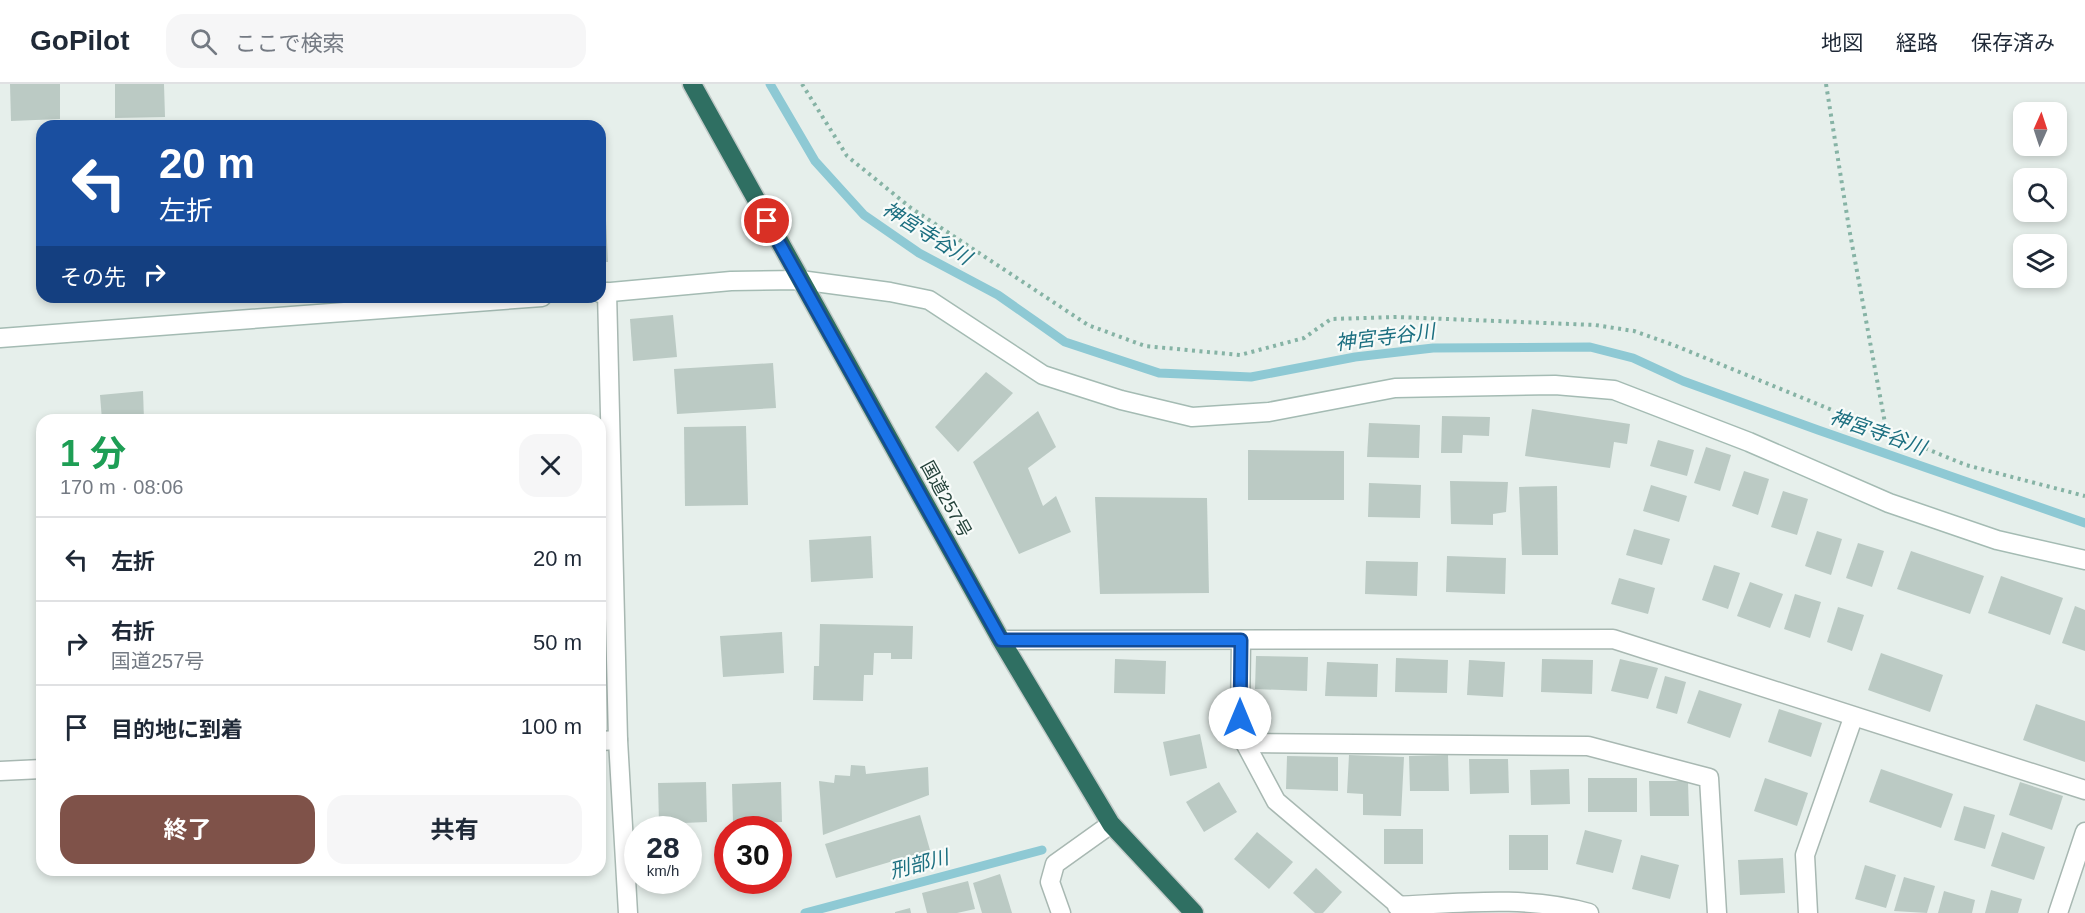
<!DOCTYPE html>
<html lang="ja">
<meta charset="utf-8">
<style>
body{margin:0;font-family:Helvetica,"Noto Sans JP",sans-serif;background:#f6f6f7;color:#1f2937;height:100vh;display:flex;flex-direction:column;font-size:22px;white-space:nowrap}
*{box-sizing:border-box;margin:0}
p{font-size:20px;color:#747a83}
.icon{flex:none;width:33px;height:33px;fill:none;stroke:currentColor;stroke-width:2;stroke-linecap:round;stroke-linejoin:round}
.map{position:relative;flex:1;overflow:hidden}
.drawer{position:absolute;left:36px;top:330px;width:570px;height:462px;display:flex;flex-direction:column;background:#fff;border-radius:18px;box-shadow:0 3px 9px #0003}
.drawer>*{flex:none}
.hud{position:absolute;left:36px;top:36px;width:570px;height:183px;border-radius:18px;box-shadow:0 3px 9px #0003;background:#1a4fa0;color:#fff;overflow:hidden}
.needle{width:39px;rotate:3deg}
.buttons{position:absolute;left:2013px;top:18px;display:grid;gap:12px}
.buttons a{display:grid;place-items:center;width:54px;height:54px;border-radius:12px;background:#fff;box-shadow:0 3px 9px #0003;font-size:30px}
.speed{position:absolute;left:624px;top:732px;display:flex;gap:12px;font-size:30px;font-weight:700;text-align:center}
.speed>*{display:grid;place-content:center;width:78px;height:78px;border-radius:50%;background:#fff;box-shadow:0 3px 9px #0003;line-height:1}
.speed small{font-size:15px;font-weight:400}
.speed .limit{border:9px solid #d22;background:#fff;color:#111}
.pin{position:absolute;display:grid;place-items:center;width:51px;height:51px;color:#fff;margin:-26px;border:3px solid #fff;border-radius:50%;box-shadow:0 2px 6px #0007}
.me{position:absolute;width:66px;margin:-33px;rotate:0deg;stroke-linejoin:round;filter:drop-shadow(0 0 4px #0008)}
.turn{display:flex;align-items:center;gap:21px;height:126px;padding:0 24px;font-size:27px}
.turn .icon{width:78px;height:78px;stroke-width:2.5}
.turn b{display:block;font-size:42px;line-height:51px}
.then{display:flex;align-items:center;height:57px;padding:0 24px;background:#0003;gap:12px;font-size:22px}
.round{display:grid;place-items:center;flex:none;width:63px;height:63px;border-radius:18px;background:#f6f6f7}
.head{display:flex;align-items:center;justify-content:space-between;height:102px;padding:0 24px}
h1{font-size:36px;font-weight:700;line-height:45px;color:#1e9e55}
.action{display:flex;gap:12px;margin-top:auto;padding:12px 24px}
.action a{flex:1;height:69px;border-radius:18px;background:#7f5249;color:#fff;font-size:24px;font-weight:700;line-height:69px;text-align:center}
.action a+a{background:#f6f6f7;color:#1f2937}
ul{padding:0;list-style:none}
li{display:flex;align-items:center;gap:18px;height:84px;padding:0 24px;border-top:2px solid #e0e1e3}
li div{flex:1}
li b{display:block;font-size:22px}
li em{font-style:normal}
header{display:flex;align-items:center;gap:36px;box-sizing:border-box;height:84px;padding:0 30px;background:#fff;border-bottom:2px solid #e0e1e3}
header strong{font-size:28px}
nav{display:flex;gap:33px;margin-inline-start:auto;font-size:21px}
.search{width:420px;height:54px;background:#f6f6f7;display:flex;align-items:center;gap:15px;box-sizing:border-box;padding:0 21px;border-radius:18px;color:#747a83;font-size:22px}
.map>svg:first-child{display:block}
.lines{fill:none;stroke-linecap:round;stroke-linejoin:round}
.stream{stroke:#8ec9d4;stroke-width:9}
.building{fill:#bbcac4}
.street-casing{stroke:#a8b8b2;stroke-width:21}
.secondary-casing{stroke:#a4bbb3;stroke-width:21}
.highway-casing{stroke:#c2cac8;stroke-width:21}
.path{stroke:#86b3a5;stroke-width:4;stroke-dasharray:3 4.5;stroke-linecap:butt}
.street{stroke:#fff;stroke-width:18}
.secondary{stroke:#fff;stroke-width:18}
.highway{stroke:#2f6f62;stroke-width:18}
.route-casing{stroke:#114b97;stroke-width:15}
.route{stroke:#1a73e8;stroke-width:10}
.labels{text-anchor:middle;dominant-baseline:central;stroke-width:4.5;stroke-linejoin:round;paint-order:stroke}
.street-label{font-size:18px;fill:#24423a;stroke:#f7fbf9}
.water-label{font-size:20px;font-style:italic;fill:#1c6f80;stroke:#f7fbf9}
</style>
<header>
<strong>GoPilot</strong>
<div class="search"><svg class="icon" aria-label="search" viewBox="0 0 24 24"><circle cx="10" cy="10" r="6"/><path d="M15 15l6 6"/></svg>ここで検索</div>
<nav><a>地図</a><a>経路</a><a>保存済み</a></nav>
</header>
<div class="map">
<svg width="2085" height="829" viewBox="0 0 2085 829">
<rect width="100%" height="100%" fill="#e6efeb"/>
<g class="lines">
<!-- stream -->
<g class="stream">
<polyline points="770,0 815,77 864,131 919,169 998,211 1065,258 1159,289 1251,293 1355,273 1433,264 1590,263 1633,274 1683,297 1818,346 2085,439"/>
<polyline points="805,829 1042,766"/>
</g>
</g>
<!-- building -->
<g class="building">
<polygon points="10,0 60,0 60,35 11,37"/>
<polygon points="115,0 164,0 165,33 115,34"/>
<polygon points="606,137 608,178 600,178 600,138"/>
<polygon points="673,231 677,273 633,277 630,235"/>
<polygon points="773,279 776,324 677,330 674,285"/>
<polygon points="986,288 1013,309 958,368 935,343"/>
<polygon points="143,307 144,336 102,336 100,311"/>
<polygon points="1532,325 1630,340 1627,360 1614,358 1610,384 1525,372"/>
<polygon points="1038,327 1056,363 1028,384 1043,422 1056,412 1071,448 1019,470 973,378"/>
<polygon points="1442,332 1490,333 1489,352 1463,351 1462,369 1441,369"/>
<polygon points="1369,339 1420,341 1419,374 1367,373"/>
<polygon points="746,342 748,421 685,422 684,343"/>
<polygon points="1658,356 1694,366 1687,392 1650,382"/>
<polygon points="1706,363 1731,371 1720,407 1694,399"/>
<polygon points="1248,366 1344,367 1344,416 1248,416"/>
<polygon points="1744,387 1769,395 1758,431 1732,422"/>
<polygon points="1450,397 1508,398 1506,428 1493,430 1493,441 1451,440"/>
<polygon points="1369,399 1421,401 1420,434 1368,433"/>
<polygon points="1651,401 1687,412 1679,438 1643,427"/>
<polygon points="1557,402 1558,471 1522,471 1519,403"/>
<polygon points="1783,407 1808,415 1797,451 1771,443"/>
<polygon points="1095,413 1207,414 1209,509 1100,510"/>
<polygon points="1634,445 1670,455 1662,481 1626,471"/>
<polygon points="1817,447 1842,455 1831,491 1805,482"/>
<polygon points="871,452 873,494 811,498 809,456"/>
<polygon points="1858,459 1884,467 1872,503 1846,494"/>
<polygon points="1911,467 1984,492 1970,530 1897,505"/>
<polygon points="1447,472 1506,474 1505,510 1446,508"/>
<polygon points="1366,477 1418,478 1417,512 1365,510"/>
<polygon points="1714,481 1740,489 1728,525 1702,516"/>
<polygon points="2001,492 2063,514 2050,551 1988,529"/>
<polygon points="1619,494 1655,504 1648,530 1611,520"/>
<polygon points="1750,498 1783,510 1770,544 1737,532"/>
<polygon points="1795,510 1821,518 1810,554 1784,545"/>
<polygon points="2075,522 2085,526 2085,567 2062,559"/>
<polygon points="1838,523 1864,531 1852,567 1827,558"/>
<polygon points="820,540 913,542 912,575 891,575 891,569 874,569 873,591 864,591 863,617 813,616 814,582 819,582"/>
<polygon points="782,548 784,589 723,593 720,552"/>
<polygon points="1881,569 1943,591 1930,628 1868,606"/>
<polygon points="1256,572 1308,573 1307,607 1255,605"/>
<polygon points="1396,574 1448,576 1447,609 1395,608"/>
<polygon points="1115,575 1166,577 1165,610 1114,609"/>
<polygon points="1542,575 1593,576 1592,610 1541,608"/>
<polygon points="1620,575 1658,584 1648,615 1611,607"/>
<polygon points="1469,576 1505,578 1503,613 1467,611"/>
<polygon points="1327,578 1378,580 1377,613 1325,612"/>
<polygon points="1665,592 1686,598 1677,630 1656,624"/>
<polygon points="1699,606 1742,620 1730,654 1687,639"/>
<polygon points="2036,620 2085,637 2085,678 2023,656"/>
<polygon points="1779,625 1822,639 1811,673 1768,658"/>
<polygon points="1200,650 1207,684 1170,692 1163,658"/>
<polygon points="1349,671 1404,673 1401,732 1363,731 1363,710 1347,709"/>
<polygon points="1448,671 1449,707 1410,707 1409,672"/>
<polygon points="1287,672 1338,673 1338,707 1286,705"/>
<polygon points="1469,675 1508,675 1509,709 1470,710"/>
<polygon points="851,681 865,682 866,690 928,683 929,711 823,751 819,697 834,699 835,691 850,692"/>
<polygon points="1569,685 1570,720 1531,721 1530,686"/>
<polygon points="1881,685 1953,710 1941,744 1869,718"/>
<rect x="1588" y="694" width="49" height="34"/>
<polygon points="1765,694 1808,709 1797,742 1754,727"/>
<polygon points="1649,697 1688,697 1689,732 1650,732"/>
<polygon points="706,698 707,738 659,740 658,699"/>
<polygon points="781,698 782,738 733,740 732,700"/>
<polygon points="1219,698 1237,728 1204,748 1186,718"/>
<polygon points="2020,698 2063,712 2052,746 2009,731"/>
<polygon points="1964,722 1995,731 1985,765 1954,756"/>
<polygon points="920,731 930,766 836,794 825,760"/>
<rect x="1384" y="745" width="39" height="35"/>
<polygon points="1585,746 1622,756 1613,789 1576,780"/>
<polygon points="1257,748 1293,778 1269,805 1234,775"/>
<polygon points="2002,748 2045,763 2034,796 1991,782"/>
<rect x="1509" y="751" width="39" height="35"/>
<polygon points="1641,771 1679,781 1670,815 1632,805"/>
<polygon points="1783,774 1785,809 1740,811 1738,776"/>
<polygon points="1865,781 1896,791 1886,824 1855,815"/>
<polygon points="1316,784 1342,808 1323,829 1315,829 1293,809"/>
<polygon points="1000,790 1012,829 982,829 973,799"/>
<polygon points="1904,793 1935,802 1927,829 1894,827"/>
<polygon points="968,797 975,825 957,829 927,829 922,809"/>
<polygon points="1991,806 2022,815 2018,829 1985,829"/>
<polygon points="1944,807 1975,816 1972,829 1938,829"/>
<polygon points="910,824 911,829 895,829 895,828"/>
</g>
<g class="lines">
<defs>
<g id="street">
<polyline points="607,208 618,656 628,829"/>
<polyline points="1001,556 1613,555 2085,706"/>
<polyline points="1241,556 1240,634 1245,659 1276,717 1408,829"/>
<polyline points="600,657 618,656"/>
<polyline points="1245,659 1588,662 1709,694 1717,829"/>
<polyline points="0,687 42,685"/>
<path d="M 1397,822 C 1460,819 1528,811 1589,829"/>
<polyline points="1061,829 1050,798 1055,780 1111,740"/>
<polyline points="1808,829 1805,771 1853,634"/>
<polyline points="2058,829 2085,748"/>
</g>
<g id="secondary">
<polyline points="600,209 731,197 800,196 890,208 929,216 1043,291 1121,316 1192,333 1269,328 1395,304 1555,301 1614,306 1749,358 1889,419 1997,456 2085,476"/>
<polyline points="0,254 542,213"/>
</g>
<polyline id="highway" points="692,0 1001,556 1111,740 1194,829"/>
</defs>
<!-- street casing -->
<use href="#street" class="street-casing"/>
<!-- secondary casing -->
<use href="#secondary" class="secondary-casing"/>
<!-- highway casing -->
<use href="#highway" class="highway-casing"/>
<!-- path -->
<g class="path">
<polyline points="802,0 847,72 911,124 1088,241 1145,262 1240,271 1304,254 1331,235 1397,233 1595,241 1634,247 1676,262 1966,381 2085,412"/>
<polyline points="1826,0 1849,144 1887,350"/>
</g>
<!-- street -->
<use href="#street" class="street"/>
<!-- secondary -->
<use href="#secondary" class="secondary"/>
<!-- highway -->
<use href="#highway" class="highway"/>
</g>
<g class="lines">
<defs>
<polyline id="route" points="767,137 1001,556 1241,556 1240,634"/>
</defs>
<!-- route casing -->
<use href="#route" class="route-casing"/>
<!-- route -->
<use href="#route" class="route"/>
</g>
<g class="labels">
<!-- street labels -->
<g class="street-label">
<text transform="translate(946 415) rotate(61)">国道257号</text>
</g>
<!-- water labels -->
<g class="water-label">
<text transform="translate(927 149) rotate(32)">神宮寺谷川</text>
<text transform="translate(1385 253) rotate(-7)">神宮寺谷川</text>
<text transform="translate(1878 348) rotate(19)">神宮寺谷川</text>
<text transform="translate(919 780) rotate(-15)">刑部川</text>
</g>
</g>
</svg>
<div class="buttons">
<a><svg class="needle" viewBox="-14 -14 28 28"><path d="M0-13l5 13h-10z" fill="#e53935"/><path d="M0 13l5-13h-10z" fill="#747a83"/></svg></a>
<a><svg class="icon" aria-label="search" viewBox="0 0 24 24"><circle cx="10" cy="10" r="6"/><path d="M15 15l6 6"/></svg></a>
<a><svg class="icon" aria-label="layers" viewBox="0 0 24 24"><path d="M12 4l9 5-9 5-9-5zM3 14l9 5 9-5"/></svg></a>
</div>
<div class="speed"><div>28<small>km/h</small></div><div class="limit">30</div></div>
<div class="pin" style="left:767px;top:137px;background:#d93025"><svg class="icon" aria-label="arrive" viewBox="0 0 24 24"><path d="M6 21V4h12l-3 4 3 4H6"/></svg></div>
<svg class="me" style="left:1240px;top:634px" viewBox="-20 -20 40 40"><circle r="19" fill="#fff"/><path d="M0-13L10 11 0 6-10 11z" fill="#1a73e8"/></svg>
<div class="hud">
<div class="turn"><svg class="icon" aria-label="left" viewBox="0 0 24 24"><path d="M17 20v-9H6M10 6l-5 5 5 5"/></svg><div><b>20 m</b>左折</div></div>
<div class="then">その先<svg class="icon" aria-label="right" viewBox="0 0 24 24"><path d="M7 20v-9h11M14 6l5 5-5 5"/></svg></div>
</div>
<section class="drawer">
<div class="head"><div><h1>1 分</h1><p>170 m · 08:06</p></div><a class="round"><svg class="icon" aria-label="close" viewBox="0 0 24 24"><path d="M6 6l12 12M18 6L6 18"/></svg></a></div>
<ul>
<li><svg class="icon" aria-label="left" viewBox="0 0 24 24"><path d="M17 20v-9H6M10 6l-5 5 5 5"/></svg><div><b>左折</b></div><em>20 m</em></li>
<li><svg class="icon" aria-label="right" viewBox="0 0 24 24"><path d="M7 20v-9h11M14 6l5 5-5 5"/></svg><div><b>右折</b><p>国道257号</p></div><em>50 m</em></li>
<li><svg class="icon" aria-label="arrive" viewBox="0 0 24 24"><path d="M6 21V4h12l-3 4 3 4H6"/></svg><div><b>目的地に到着</b></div><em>100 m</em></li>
</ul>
<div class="action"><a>終了</a><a>共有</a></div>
</section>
</div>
